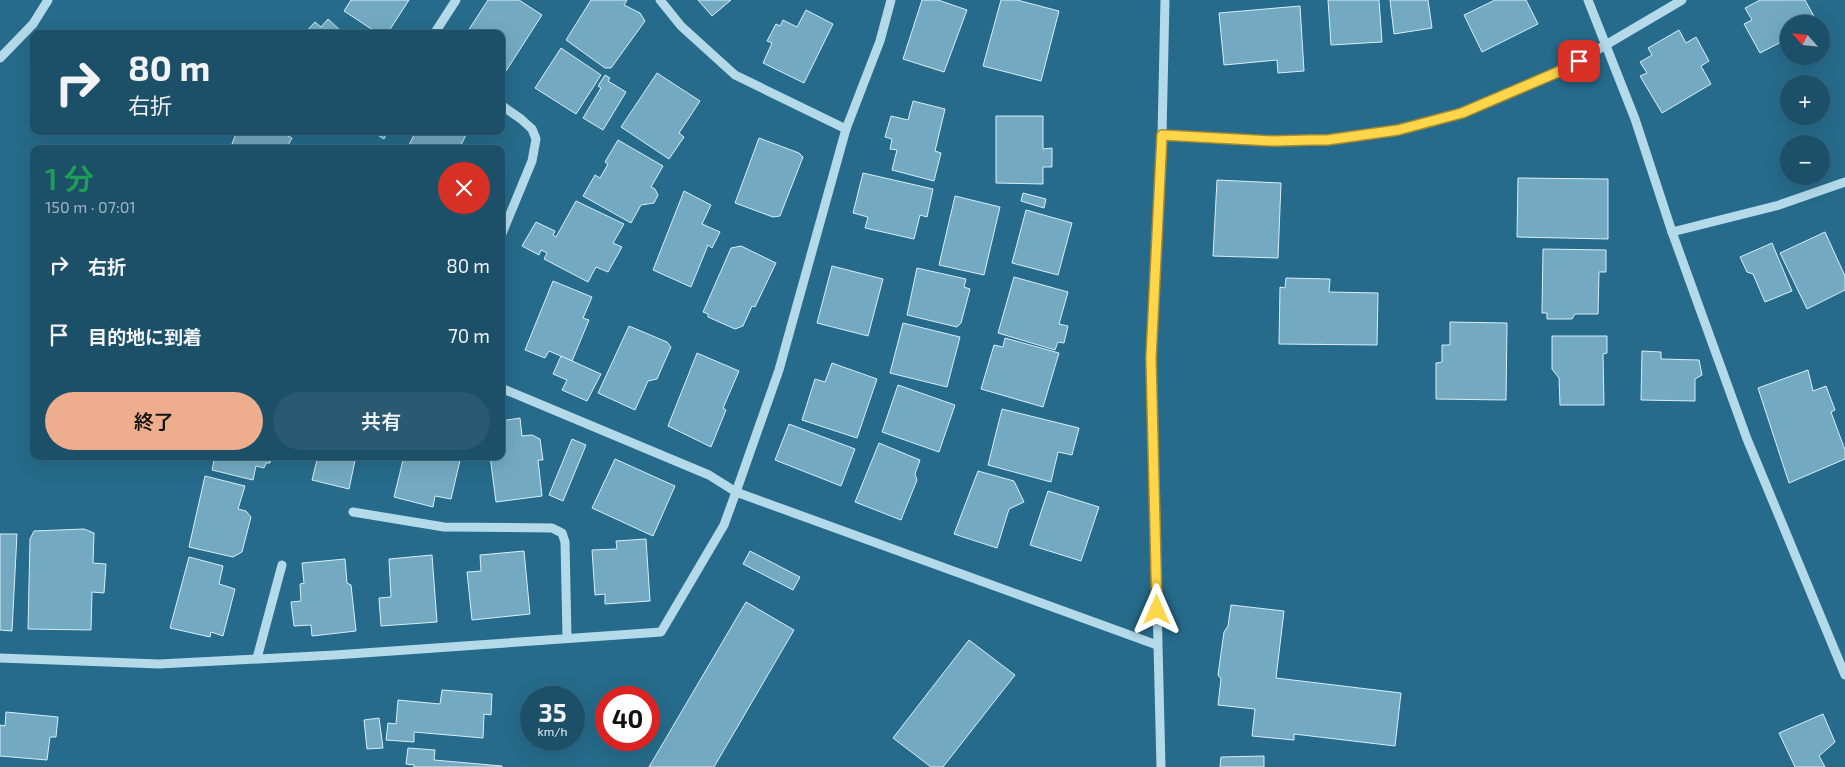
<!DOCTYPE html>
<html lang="ja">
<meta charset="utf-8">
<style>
body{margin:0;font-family:"Exo 2","Noto Sans JP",sans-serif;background:#295a71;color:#f1f3f6;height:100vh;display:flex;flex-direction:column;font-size:19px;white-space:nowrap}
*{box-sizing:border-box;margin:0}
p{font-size:16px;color:#a0b5c0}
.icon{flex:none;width:28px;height:28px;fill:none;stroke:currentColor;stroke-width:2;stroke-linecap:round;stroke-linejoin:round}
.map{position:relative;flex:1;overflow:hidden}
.details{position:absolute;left:30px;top:145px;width:475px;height:315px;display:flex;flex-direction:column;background:#1c5068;border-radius:10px;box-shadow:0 5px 20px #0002,0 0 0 1px #3a677c}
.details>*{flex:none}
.banner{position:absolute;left:30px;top:30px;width:475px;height:105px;border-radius:10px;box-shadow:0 5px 20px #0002,0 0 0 1px #3a677c;background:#1c5068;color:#f1f3f6;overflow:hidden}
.needle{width:32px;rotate:297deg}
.fabs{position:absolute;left:1780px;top:15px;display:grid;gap:10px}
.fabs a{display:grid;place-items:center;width:50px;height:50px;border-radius:50%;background:#1c5068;box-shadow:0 5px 20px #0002,0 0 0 1px #3a677c;font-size:25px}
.speed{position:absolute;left:520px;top:686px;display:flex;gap:10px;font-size:25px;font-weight:700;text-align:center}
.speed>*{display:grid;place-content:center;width:65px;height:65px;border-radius:50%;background:#1c5068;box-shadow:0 5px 20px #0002,0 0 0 1px #3a677c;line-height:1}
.speed small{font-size:12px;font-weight:400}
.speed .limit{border:8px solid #d22;background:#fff;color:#111}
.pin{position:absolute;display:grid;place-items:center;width:42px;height:42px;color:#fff;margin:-21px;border-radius:10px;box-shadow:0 2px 8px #0006}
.me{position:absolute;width:55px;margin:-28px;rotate:0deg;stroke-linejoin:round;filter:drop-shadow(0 0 4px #0008)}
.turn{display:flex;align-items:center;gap:18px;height:105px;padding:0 15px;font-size:22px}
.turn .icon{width:65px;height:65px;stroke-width:2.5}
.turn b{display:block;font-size:35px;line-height:42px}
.round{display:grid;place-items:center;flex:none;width:52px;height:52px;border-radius:26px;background:#295a71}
.overview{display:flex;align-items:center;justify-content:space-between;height:85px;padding:0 15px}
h1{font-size:30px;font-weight:600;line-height:38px;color:#1e9e55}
.cta{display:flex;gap:10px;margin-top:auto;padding:10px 15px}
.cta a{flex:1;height:58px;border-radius:30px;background:#eead8d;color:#111;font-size:20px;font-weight:600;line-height:58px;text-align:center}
.cta a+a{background:#295a71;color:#f1f3f6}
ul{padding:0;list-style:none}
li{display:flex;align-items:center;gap:15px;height:70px;padding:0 15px}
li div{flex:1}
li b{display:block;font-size:19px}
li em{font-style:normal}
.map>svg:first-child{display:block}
.building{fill:#73aac1;stroke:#d9eef8}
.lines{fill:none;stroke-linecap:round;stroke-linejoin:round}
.minor{stroke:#b4daea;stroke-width:9}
.route-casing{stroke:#a68a30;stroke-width:12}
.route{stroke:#ffd54a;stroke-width:9}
</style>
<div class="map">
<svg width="1845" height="767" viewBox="0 0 1845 767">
<rect width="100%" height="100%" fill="#266b8b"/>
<!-- building -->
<g class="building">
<polygon points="351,0 409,0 387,34 379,34 344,11"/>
<polygon points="488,0 519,0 542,15 506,71 501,68 501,34 466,34"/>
<polygon points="591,0 627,0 624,5 640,13 645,21 611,68 605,68 566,40"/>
<polygon points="698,0 731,0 712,16"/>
<polygon points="922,0 938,0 967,10 944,72 903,59"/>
<polygon points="1001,0 1017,0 1059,11 1041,81 983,66"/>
<polygon points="1328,0 1379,0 1382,42 1331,45"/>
<polygon points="1390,0 1428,0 1432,28 1394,34"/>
<polygon points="1495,0 1526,0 1538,24 1482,52 1464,15"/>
<polygon points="1760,0 1805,0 1815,18 1803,24 1789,24 1789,32 1787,32 1789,38 1760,53 1744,24 1752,20 1745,8"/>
<polygon points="1300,6 1304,71 1278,73 1277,60 1224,65 1219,13"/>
<polygon points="806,10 833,24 804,83 763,63 772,43 767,41 776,24 780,26 783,20 797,27"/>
<polygon points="328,19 343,33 342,34 304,34 315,22 321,27"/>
<polygon points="1679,30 1686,43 1696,37 1709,61 1701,66 1711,84 1662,113 1640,76 1647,73 1640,62 1652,55 1648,48"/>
<polygon points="561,48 601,75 576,114 535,88"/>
<polygon points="657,73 700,101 679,133 684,137 669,159 621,127"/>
<polygon points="605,75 610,78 608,81 626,92 603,130 583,118 601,88 598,86"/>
<polygon points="913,101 945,109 935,151 941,153 934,181 892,170 897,150 890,149 892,139 885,137 891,116 908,120"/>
<polygon points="996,116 1043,116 1043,149 1052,148 1052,167 1043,167 1043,184 996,183"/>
<polygon points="237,131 277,131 292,138 286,149 230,149"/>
<polygon points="371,131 388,131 384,139"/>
<polygon points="416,131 468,131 459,149 407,149"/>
<polygon points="759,138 799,153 803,157 780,216 773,217 735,203"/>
<polygon points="618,140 663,166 651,187 655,189 658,195 654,203 641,205 631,223 583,196 595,175 600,178 608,164 605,162"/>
<polygon points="863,173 933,189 927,217 920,215 914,239 865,228 868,217 853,213"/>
<polygon points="1518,178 1608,179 1608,239 1517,237"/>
<polygon points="1217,180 1281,183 1278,258 1213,256"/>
<polygon points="684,191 711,205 702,224 720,232 712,248 708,245 691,287 653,270"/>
<polygon points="1023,193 1046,199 1044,208 1021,201"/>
<polygon points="955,196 1000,207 984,275 939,265"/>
<polygon points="576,201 624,224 613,243 622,247 608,272 596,267 588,282 544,259 547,253 541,250 539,255 522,246 536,222 555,231 553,235 556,237"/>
<polygon points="1026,210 1072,223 1058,275 1012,263"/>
<polygon points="1825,232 1845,276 1845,290 1807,309 1780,253"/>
<polygon points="1772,243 1792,291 1765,302 1753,274 1747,272 1740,257"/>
<polygon points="741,246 776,263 755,307 752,306 743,326 735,329 708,317 708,314 703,312 731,248"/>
<polygon points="1543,249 1606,250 1606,272 1599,272 1598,314 1575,314 1572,319 1547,319 1547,313 1542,313"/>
<polygon points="832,266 883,279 868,336 817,323"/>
<polygon points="917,268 966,279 964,287 970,289 961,323 957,327 907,315"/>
<polygon points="1014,277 1068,292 1059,324 1068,326 1064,343 1058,342 1055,350 998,333"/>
<polygon points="1286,278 1330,279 1329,292 1378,293 1377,345 1279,344 1280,287 1285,288"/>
<polygon points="553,281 592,297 583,318 589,320 572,361 549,351 545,358 525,350"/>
<polygon points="1450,322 1507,323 1506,400 1436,399 1436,363 1442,362 1442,345 1450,345"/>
<polygon points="903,323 960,337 947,387 890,373"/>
<polygon points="629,326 667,342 671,347 657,379 648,381 635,410 598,393"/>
<polygon points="1552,336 1607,336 1607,353 1603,354 1604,405 1560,405 1559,378 1552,369"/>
<polygon points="1005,338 1059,353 1043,407 981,389 994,345 1003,347"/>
<polygon points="1642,351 1661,352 1661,359 1699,360 1702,375 1695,379 1695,401 1641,400"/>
<polygon points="697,353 739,371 723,408 726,410 711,447 668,426"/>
<polygon points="561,356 601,374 587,401 562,390 567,380 553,374"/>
<polygon points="832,363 877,379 857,438 802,420 815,379 825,382"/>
<polygon points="1808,370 1813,391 1826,386 1835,410 1831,412 1845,450 1845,459 1789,483 1758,388"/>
<polygon points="898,385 955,405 939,452 882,432"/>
<polygon points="1002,409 1079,428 1072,455 1058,452 1051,482 988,465"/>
<polygon points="520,418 522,436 532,435 540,439 543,460 538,460 542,496 496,502 490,456 501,456 501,421"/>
<polygon points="789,424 855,449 841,486 775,460"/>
<polygon points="572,439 586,445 563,501 549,495"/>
<polygon points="879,443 920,460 915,474 917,480 901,520 855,502"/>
<polygon points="215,456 271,456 270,463 266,463 264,468 256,466 253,480 212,470"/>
<polygon points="318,456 356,456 349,489 312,480"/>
<polygon points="404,456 461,456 451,499 435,496 433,507 394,497"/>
<polygon points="615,459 675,486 653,536 592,508"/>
<polygon points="978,471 1014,481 1024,502 1009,509 997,548 954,534"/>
<polygon points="205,476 245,486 238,509 246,511 251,517 242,552 233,557 189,547"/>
<polygon points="1048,491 1099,507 1081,561 1030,545"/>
<polygon points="84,529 94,533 93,563 106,564 104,593 92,592 91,630 28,629 30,539 34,531"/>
<polygon points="0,534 17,534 12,631 0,630"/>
<polygon points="646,539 650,601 605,604 605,594 595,595 592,550 617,549 616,541"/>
<polygon points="524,551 530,614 472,620 467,572 481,571 480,555"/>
<polygon points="750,551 800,577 793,590 743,564"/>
<polygon points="432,555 437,622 381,626 379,598 391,597 389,559"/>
<polygon points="189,557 223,566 219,584 235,589 223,636 211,632 210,637 170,628"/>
<polygon points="345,559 347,583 351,585 356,631 312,636 311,625 294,626 291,602 301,601 300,584 304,583 302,563"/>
<polygon points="746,602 794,630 714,767 649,767"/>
<polygon points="1231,605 1284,611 1276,678 1401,693 1395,746 1294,734 1294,740 1252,736 1255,709 1218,705 1221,679 1218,675 1224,632 1228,626"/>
<polygon points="969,640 1015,675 943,767 931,767 893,738"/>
<polygon points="442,690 492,694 491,715 484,714 483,738 414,732 414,742 386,740 388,723 396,724 398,700 440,704"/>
<polygon points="6,712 58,717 56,737 50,737 47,760 0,756 0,725 5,726"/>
<polygon points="1823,714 1835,742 1819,756 1825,767 1795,767 1779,733"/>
<polygon points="379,718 383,748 367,749 364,720"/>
<polygon points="408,748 435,750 434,760 502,766 502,767 414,767 414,765 406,764"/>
<polygon points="1264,756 1264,767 1220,767 1221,757"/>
</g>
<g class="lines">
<!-- minor -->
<g class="minor">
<polyline points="660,0 681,26 735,75 846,129"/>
<polyline points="1588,0 1635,119 1672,232 1747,439 1845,675"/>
<polyline points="434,34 456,0"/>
<polyline points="0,58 33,24 48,0"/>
<polyline points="501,105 521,119 532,129 536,139 532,161 501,236"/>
<polyline points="1162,135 1274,141 1327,140 1398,130 1462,113 1565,69 1682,0"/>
<polyline points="1672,232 1779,205 1845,182"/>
<polyline points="501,388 709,475 736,492 1157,645"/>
<polyline points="353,512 444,527 552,528 562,533 565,542 567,637"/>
<polyline points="0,658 159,664 335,655 661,632 724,525 736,492 779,370 846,129 880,41 891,0"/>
<polyline points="257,658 282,565"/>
<polyline points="1161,767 1151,358 1162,135 1165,0"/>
</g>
</g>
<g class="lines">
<defs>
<polyline id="route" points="1157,610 1151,358 1162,135 1274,141 1310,140 1327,140 1398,130 1462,113 1565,69 1579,61"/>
</defs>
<!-- route casing -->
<use href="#route" class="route-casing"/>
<!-- route -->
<use href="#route" class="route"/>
</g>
</svg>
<div class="fabs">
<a><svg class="needle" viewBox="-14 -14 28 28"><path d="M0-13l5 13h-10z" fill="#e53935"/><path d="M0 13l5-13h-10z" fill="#a0b5c0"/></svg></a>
<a>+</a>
<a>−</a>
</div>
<div class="speed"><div>35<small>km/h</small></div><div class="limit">40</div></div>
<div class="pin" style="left:1579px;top:61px;background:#d93025"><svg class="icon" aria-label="arrive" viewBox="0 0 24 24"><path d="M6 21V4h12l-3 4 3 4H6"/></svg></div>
<svg class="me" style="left:1157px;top:610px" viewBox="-20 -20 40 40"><path d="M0-17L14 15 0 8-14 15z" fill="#ffd54a" stroke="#fff" stroke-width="4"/></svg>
<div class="banner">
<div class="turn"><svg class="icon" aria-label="right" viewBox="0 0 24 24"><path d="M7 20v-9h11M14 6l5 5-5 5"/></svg><div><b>80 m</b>右折</div></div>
</div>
<section class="details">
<div class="overview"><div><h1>1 分</h1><p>150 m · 07:01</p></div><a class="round" style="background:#d93025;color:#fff"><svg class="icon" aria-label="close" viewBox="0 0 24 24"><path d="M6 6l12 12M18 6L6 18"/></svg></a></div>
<ul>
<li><svg class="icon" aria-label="right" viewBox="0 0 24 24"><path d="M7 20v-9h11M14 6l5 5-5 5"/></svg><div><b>右折</b></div><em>80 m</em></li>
<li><svg class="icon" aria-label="arrive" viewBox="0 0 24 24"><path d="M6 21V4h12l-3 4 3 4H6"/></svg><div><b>目的地に到着</b></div><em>70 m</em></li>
</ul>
<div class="cta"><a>終了</a><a>共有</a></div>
</section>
</div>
